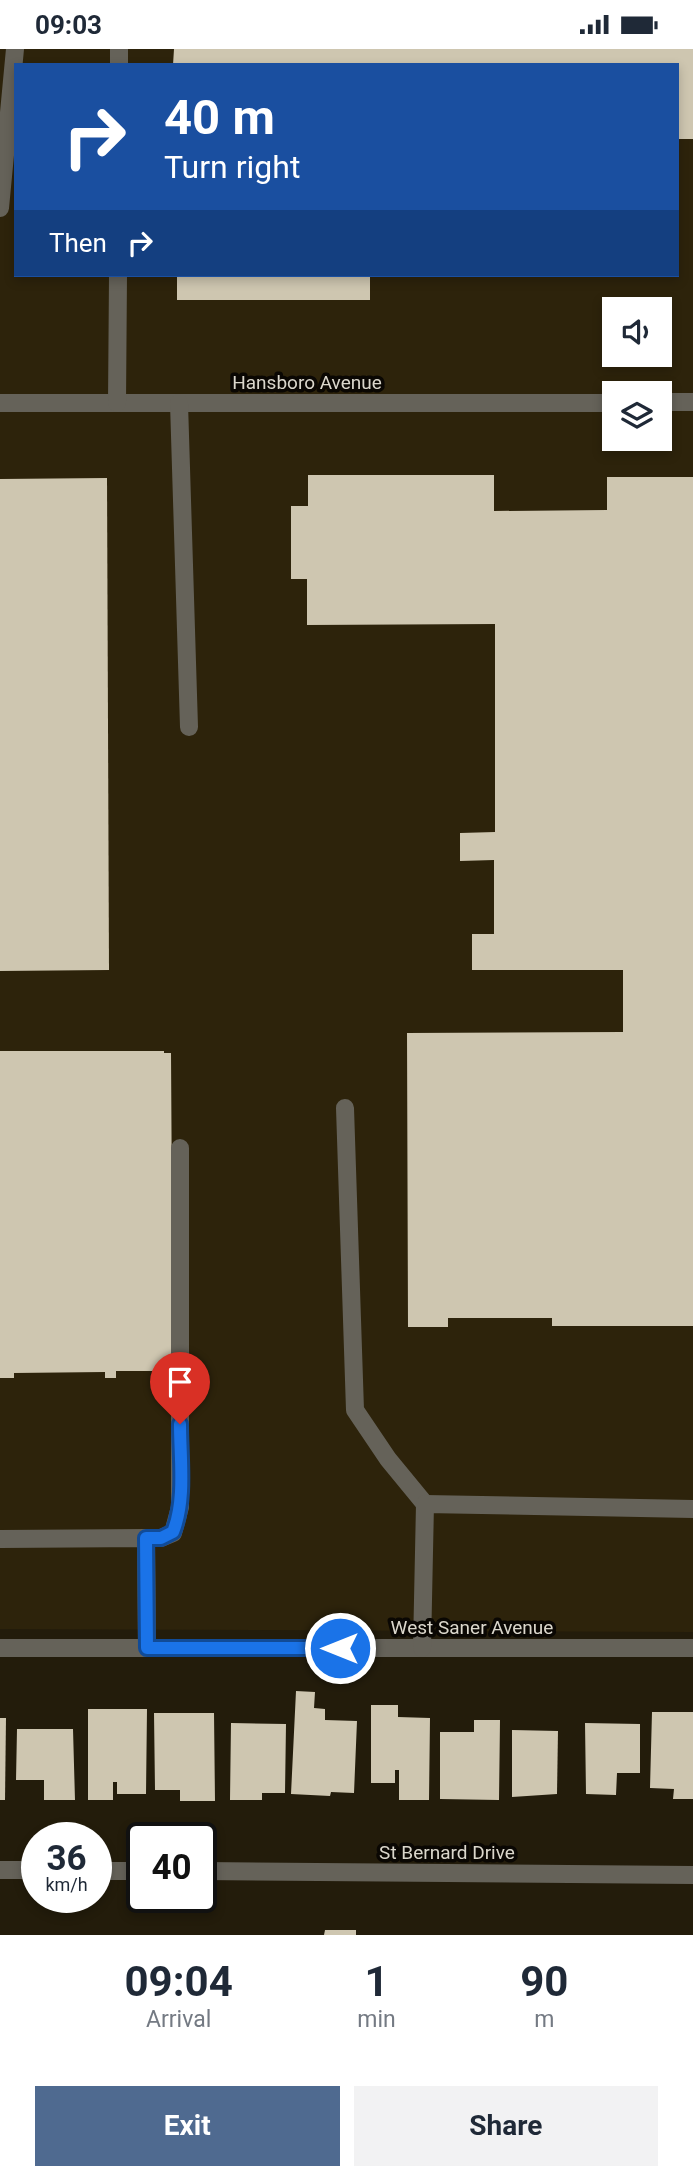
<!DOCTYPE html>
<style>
body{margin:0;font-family:Roboto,sans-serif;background:#f2f2f3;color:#1f2937;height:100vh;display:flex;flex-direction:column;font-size:26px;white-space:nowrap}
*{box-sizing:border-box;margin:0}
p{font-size:23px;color:#747a83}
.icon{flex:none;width:38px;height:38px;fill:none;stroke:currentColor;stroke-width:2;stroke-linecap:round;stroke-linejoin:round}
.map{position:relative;height:1886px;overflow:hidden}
.details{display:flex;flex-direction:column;background:#fff;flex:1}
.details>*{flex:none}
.top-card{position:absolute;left:14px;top:14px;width:665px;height:214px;border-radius:0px;box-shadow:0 4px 10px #0003;background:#1a4fa0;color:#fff;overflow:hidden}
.tools{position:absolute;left:602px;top:248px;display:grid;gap:14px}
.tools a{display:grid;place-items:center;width:70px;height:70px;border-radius:0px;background:#fff;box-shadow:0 4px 10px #0003;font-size:35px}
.speed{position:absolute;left:21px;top:1773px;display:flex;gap:14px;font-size:35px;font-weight:700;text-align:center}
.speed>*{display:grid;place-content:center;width:91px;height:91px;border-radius:50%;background:#fff;box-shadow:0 4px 10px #0003;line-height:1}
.speed small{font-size:18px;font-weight:400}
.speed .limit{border:4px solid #111;border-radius:10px;background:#fff;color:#111}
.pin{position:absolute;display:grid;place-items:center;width:60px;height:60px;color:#fff;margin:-72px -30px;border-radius:50% 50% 50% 0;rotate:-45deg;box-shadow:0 0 7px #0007}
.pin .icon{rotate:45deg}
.me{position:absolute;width:77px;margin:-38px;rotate:270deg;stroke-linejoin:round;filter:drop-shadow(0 0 5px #0008)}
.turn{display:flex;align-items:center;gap:24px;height:147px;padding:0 35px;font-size:32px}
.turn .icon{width:91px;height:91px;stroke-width:2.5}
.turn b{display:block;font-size:49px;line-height:60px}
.then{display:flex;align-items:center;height:66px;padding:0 35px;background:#0003;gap:14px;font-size:26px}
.eta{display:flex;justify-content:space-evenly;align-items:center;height:119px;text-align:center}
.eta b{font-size:42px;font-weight:700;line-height:49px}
.button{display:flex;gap:14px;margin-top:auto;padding:14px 35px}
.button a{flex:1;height:80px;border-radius:0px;background:#4f6a90;color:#fff;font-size:28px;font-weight:700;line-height:80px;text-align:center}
.button a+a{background:#f2f2f3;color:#1f2937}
.status{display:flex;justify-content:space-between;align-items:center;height:49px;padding:0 35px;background:#fff;direction:ltr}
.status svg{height:19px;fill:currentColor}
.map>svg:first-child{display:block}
.built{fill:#2d230b;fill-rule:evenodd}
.building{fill:#cec6b0}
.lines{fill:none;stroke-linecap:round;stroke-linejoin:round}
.minor{stroke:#656259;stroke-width:18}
.route-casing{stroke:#114b97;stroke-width:18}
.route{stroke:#1a73e8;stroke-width:12}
.labels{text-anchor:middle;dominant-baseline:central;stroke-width:7;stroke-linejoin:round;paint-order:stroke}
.street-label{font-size:19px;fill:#dbd7cc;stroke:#0a0703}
</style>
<div class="status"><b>09:03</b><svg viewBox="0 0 49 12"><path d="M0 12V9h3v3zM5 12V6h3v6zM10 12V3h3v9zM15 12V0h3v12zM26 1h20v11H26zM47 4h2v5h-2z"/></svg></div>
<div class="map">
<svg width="693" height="1886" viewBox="0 0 693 1886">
<rect width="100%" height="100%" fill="#231c0b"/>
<!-- built -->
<path class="built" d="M 0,0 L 693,0 L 693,1583 L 0,1580 ZM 16,16 L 677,16 L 677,226 L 16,226 ZM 614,261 L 660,261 L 660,306 L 614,306 ZM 614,345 L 660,345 L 660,390 L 614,390 Z"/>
<!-- building -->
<g class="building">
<polygon points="174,0 693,0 693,90 677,90 677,16 173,16"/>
<rect x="177" y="226" width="193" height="25"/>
<polygon points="308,426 494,426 494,462 607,461 607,428 693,428 693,1277 552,1277 552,1269 448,1269 448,1278 408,1278 407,984 623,983 623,921 472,921 472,885 494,885 494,811 460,812 460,784 495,783 495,575 307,576 307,530 291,530 291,457 308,457"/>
<polygon points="107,429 109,921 0,922 0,430"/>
<polygon points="0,1002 164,1002 164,1004 171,1004 173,1322 116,1322 116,1329 105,1329 105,1323 14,1324 14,1329 0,1329"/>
<polygon points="296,1642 315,1643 314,1659 325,1660 325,1671 357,1672 354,1744 331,1743 330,1747 291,1745"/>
<polygon points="371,1656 398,1656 398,1668 430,1669 429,1751 399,1751 399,1721 395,1721 395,1734 371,1734"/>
<polygon points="88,1660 147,1660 146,1745 117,1745 117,1733 113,1733 113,1751 88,1751"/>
<polygon points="652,1663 693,1663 693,1750 673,1750 674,1740 650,1739"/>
<polygon points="154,1664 214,1664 215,1752 180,1752 180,1741 155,1741"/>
<polygon points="0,1669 6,1669 5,1751 0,1751"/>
<polygon points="474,1671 500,1671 499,1751 440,1750 440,1683 474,1683"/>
<polygon points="231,1674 286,1675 285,1744 262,1744 262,1751 230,1751"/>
<polygon points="585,1674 640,1675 640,1724 617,1724 616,1746 586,1745"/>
<polygon points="17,1680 73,1680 75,1751 44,1751 44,1731 16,1731"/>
<polygon points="512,1681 558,1682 557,1745 512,1748"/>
<polygon points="325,1881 356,1881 356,1886 324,1886"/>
</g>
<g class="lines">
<!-- minor -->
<g class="minor">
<polyline points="119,16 119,0"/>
<polyline points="0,159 15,0"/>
<polyline points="660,353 693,353"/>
<polyline points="0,354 614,354"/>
<polyline points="117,354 118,226"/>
<polyline points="179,354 189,678"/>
<polyline points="345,1059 355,1361 388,1410 425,1455"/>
<polyline points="146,1489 161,1489 173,1484 180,1458 180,1099"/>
<polyline points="0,1490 146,1489 147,1599"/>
<polyline points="0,1599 693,1599"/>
<polyline points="422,1599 425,1455 693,1460"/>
<polyline points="0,1821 37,1821"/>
<polyline points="96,1822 142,1822"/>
<polyline points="201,1822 693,1826"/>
</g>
</g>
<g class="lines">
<defs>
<path id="route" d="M 180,1375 C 180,1410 186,1451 173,1483 L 161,1489 L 146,1489 L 147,1599 L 340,1599"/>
</defs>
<!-- route casing -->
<use href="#route" class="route-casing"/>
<!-- route -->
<use href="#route" class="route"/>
</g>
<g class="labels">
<!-- street labels -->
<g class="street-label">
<text x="307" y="333">Hansboro Avenue</text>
<text x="472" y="1578">West Saner Avenue</text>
<text x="447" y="1803">St Bernard Drive</text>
</g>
</g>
</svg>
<div class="tools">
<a><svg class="icon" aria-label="sound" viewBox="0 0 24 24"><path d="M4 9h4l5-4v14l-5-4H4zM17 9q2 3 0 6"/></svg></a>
<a><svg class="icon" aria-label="layers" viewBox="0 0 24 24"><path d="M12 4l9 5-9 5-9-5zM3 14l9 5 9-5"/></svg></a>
</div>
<div class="speed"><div>36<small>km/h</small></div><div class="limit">40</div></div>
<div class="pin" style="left:180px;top:1375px;background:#d93025"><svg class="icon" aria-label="arrive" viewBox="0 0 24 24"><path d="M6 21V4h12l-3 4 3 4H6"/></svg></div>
<svg class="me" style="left:340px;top:1599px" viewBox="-20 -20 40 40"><circle r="17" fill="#1a73e8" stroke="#fff" stroke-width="3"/><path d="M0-11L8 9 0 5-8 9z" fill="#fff"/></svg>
<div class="top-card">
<div class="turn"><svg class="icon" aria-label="right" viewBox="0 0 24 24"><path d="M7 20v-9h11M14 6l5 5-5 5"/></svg><div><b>40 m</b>Turn right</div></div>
<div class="then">Then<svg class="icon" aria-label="right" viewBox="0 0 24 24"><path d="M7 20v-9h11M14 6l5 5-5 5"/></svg></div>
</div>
</div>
<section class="details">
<div class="eta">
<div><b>09:04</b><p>Arrival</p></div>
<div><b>1</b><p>min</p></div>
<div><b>90</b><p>m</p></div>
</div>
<div class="button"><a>Exit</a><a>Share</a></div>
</section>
